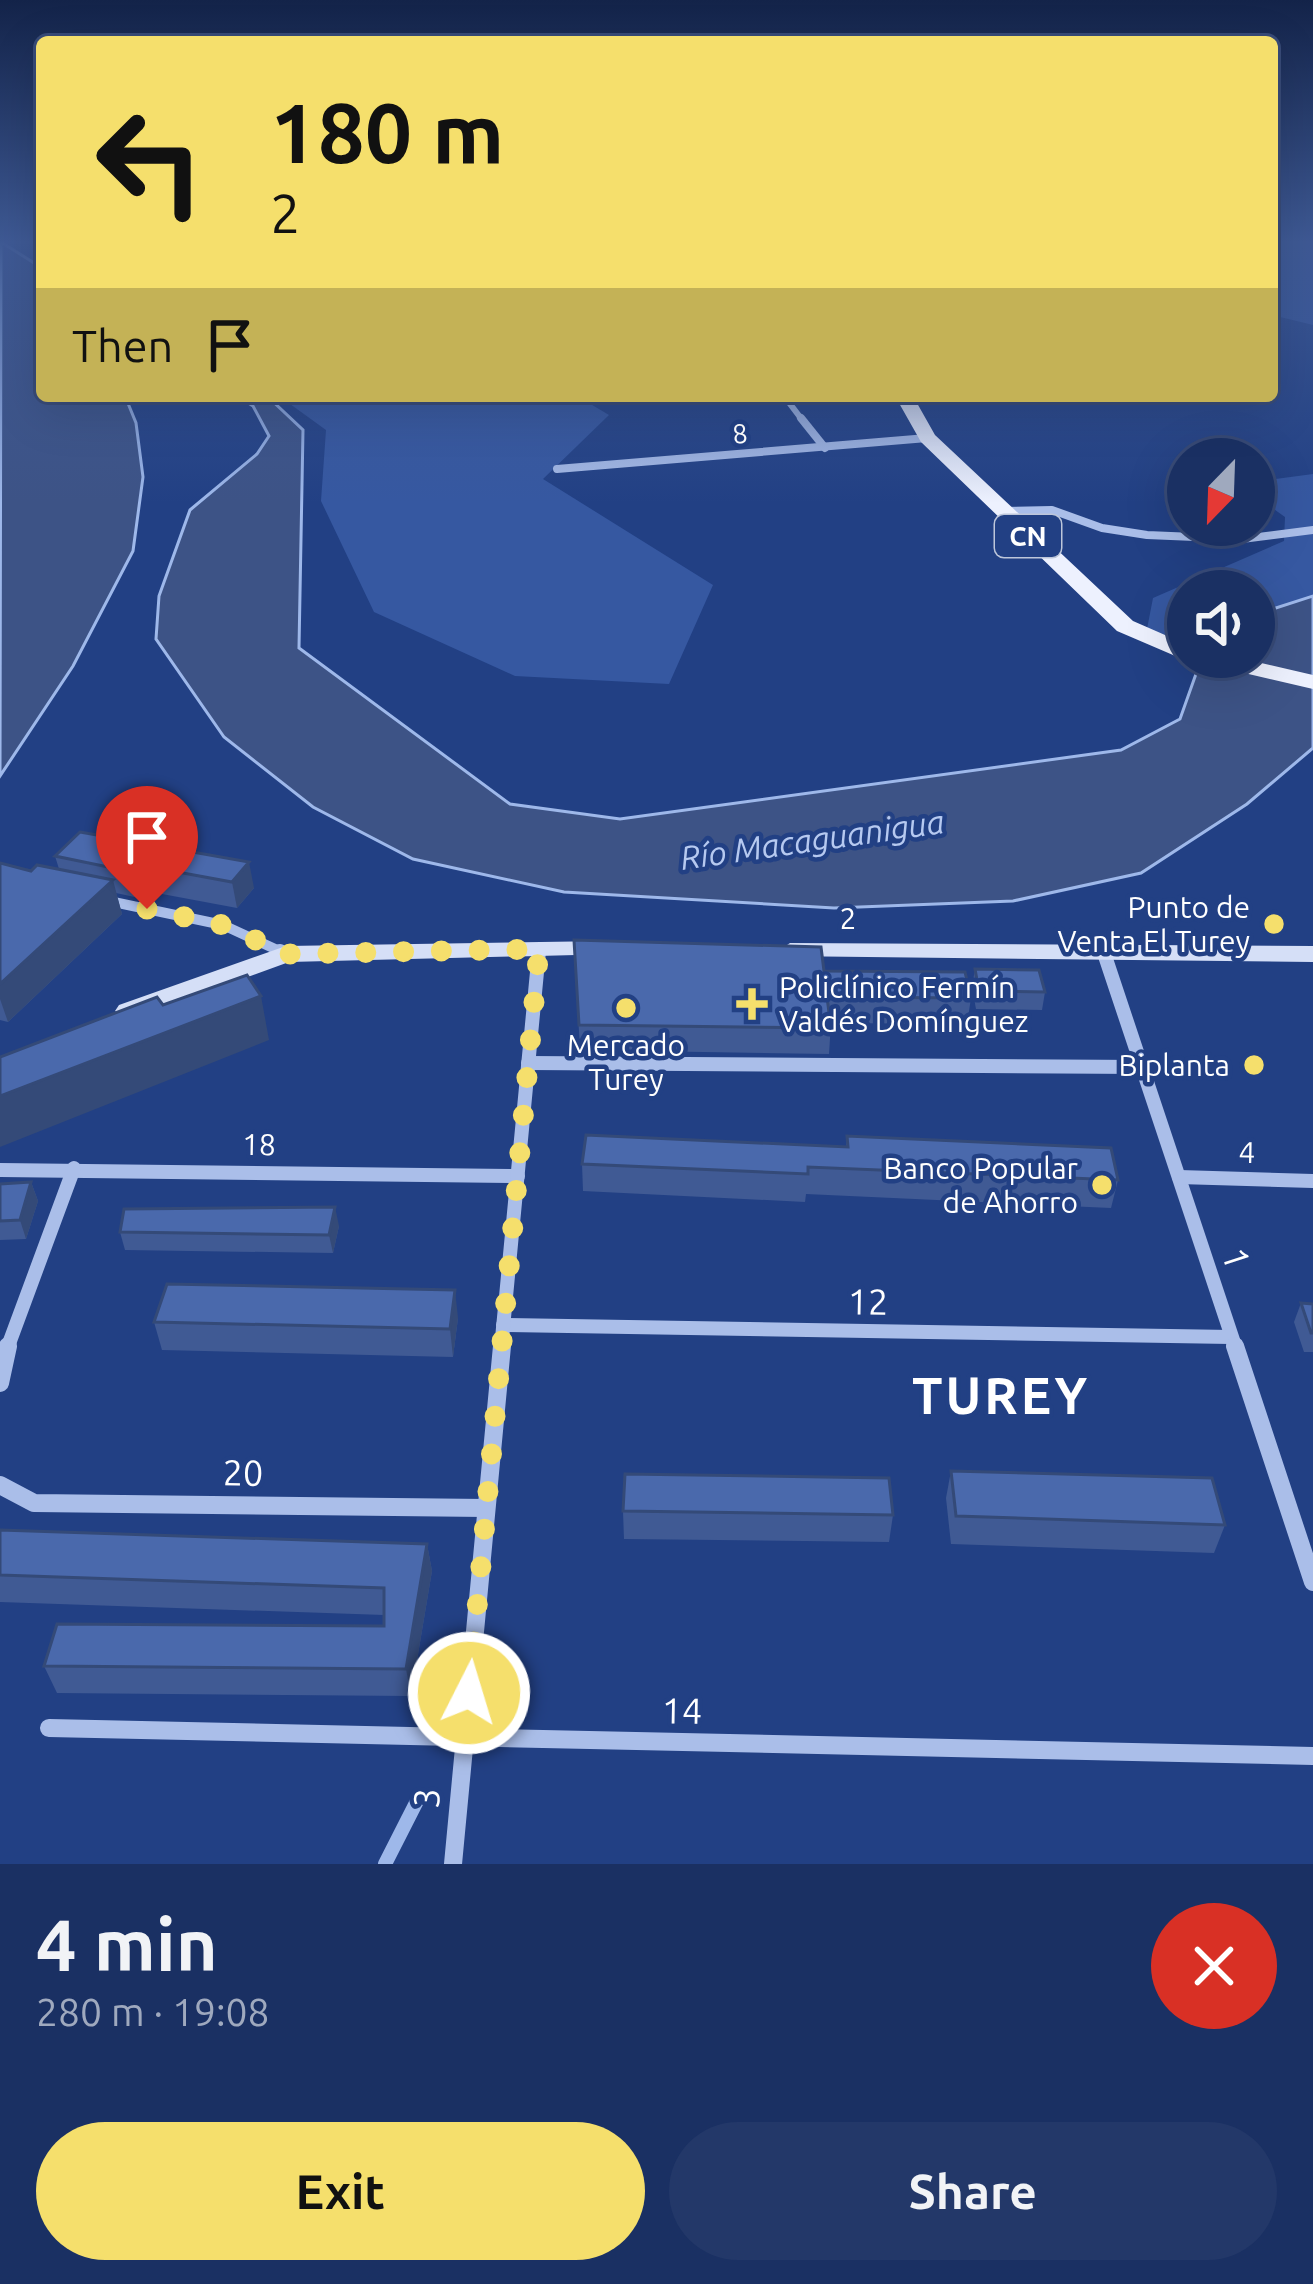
<!DOCTYPE html>
<meta charset="utf-8">
<style>
body{margin:0;font-family:Ubuntu,sans-serif;background:#233869;color:#f1f3f6;height:100vh;display:flex;flex-direction:column;font-size:45px;white-space:nowrap}
*{box-sizing:border-box;margin:0}
p{font-size:39px;color:#9fa9be}
.icon{flex:none;width:66px;height:66px;fill:none;stroke:currentColor;stroke-width:2;stroke-linecap:round;stroke-linejoin:round}
.map{position:relative;height:1864px;overflow:hidden}
.details{display:flex;flex-direction:column;background:#1a3063;flex:1}
.details>*{flex:none}
.top-card{position:absolute;left:36px;top:36px;width:1242px;height:366px;border-radius:12px;box-shadow:0 12px 48px #0002,0 0 0 3px #384b78;background:#f5df6c;color:#111;overflow:hidden}
.needle{width:78px;rotate:203deg}
.fabs{position:absolute;left:1167px;top:438px;display:grid;gap:24px}
.fabs a{display:grid;place-items:center;width:108px;height:108px;border-radius:50%;background:#1a3063;box-shadow:0 12px 48px #0002,0 0 0 3px #384b78;font-size:60px}
.pin{position:absolute;display:grid;place-items:center;width:102px;height:102px;color:#fff;margin:-123px -51px;border-radius:50% 50% 50% 0;rotate:-45deg;box-shadow:0 0 12px #0007}
.pin .icon{rotate:45deg}
.me{position:absolute;width:132px;margin:-66px;rotate:5deg;stroke-linejoin:round;filter:drop-shadow(0 0 9px #0008)}
.turn{display:flex;align-items:center;gap:42px;height:252px;padding:0 36px;font-size:54px}
.turn .icon{width:156px;height:156px;stroke-width:2.5}
.turn b{display:block;font-size:84px;line-height:102px}
.then{display:flex;align-items:center;height:114px;padding:0 36px;background:#0003;gap:24px;font-size:45px}
.round{display:grid;place-items:center;flex:none;width:126px;height:126px;border-radius:63px;background:#233869}
.summary{display:flex;align-items:center;justify-content:space-between;height:204px;padding:0 36px}
h1{font-size:72px;font-weight:600;line-height:90px}
.button{display:flex;gap:24px;margin-top:auto;padding:24px 36px}
.button a{flex:1;height:138px;border-radius:72px;background:#f5df6c;color:#111;font-size:48px;font-weight:600;line-height:138px;text-align:center}
.button a+a{background:#233869;color:#f1f3f6}
.map>svg:first-child{display:block}
.green{fill:#3658a1}
.water{fill:#3d5386;stroke:#9eb8ea;stroke-width:3}
.lines{fill:none;stroke-linecap:round;stroke-linejoin:round}
.stream{stroke:#9eb8ea;stroke-width:14}
.minor-far4{stroke:#aabee9;stroke-width:6}
.minor-far3{stroke:#aabee9;stroke-width:8}
.minor-far2{stroke:#aabee9;stroke-width:10}
.minor-far1{stroke:#aabee9;stroke-width:14}
.minor{stroke:#aabee9;stroke-width:18}
.secondary{fill:#d5dff7;fill-rule:evenodd}
.primary{fill:#edf1fe;fill-rule:evenodd}
.wall{fill:#405a94}
.shaded-wall{fill:#344a78}
.building{fill:#4a69ac;stroke:#344a78;stroke-width:3}
.route{stroke:#f5df6c;stroke-width:21;stroke-dasharray:0 37.8}
.poi-dot{fill:#f5df6c;stroke:#224084;stroke-width:4.5}
.labels{text-anchor:middle;dominant-baseline:central;stroke-width:9;stroke-linejoin:round;paint-order:stroke}
.far-street-label{font-size:27px;fill:#fff;stroke:#224084}
.shield{fill:#224084;stroke:#bdc6da;stroke-width:3}
.shield-label{font-size:27px;font-weight:bold;fill:#fff}
.poi-label{font-size:30px;fill:#fff;stroke:#224084;text-anchor:end}
.street-label{font-size:30px;fill:#fff;stroke:#224084}
.water-label{font-size:33px;font-style:italic;fill:#b6c9f0;stroke:#224084}
.near-street-label{font-size:36px;fill:#fff;stroke:#224084}
.near-district-label{font-size:51px;font-weight:bold;letter-spacing:3px;fill:#fff;stroke:#224084}
</style>
<div class="map">
<svg width="1313" height="1864" viewBox="0 0 1313 1864">
<rect width="100%" height="100%" fill="#224084"/>
<g class="green">
<path d="M1272,242H1313V325L1272,315Z"/>
<path d="M279,396H577L609,415L543,479L713,585L669,684L515,676L374,612L321,501L326,430Z"/>
<path d="M1313,474V596L1254,615V591H1188V642L1147,629L1153,598L1284,541L1285,517L1254,495V482Z"/>
</g>
<g class="water">
<path d="M1,242L42,268V396H125L136,423L143,477L133,551L73,666L0,776Z"/>
<path d="M237,396H267L303,430L299,648L510,804L620,819L1121,750L1180,719L1202,657H1254V615L1313,596V748L1247,804L1141,873L1013,901L834,908L564,892L413,859L313,807L224,737L156,639L159,596L190,510L257,454L269,436L253,406Z"/>
</g>
<g class="lines">
<path class="stream" d="M385,1864L417,1801"/>
<path class="minor-far4" d="M784,396L803,421"/>
<g class="minor-far3">
<path d="M801,418L825,448"/>
<path d="M557,469L927,438"/>
<path d="M1001,511L1052,510L1102,528L1147,535L1242,539L1313,530"/>
</g>
<g class="minor-far2">
<path d="M104,900L223,925L286,954"/>
<path d="M539,954V949"/>
</g>
<g class="minor-far1">
<path d="M280,951L286,954"/>
<path d="M1104,953L1236,1349"/>
<path d="M528,1063L1142,1067"/>
<path d="M0,1170L518,1176"/>
<path d="M1179,1177L1313,1181"/>
<path d="M503,1325L1231,1337"/>
<path d="M7,1349L74,1168"/>
<path d="M501,1349L539,951"/>
</g>
<g class="minor">
<path d="M1235,1346L1313,1582"/>
<path d="M0,1383L8,1346"/>
<path d="M0,1485L34,1503L486,1508"/>
<path d="M49,1728L1313,1756"/>
<path d="M453,1864L502,1346"/>
</g>
<g class="secondary">
<path d="M606,941L615,944L618,949L615,954L289,962L137,1017L128,1019L115,1011L119,1005L286,946Z"/>
<path d="M790,943L1313,946V962L781,956L778,951Z"/>
</g>
<path class="primary" d="M895,396H913L935,435L1133,621L1188,645V657H1235L1313,675V689L1180,658L1117,631L921,442Z"/>
</g>
<g class="wall">
<path d="M80,832L254,888L237,908L146,891L139,898L116,893L122,914L8,1022L0,1020V863L31,871L59,869L55,856Z"/>
<path d="M574,940L824,971L971,998L967,1024L831,1023L829,1054L580,1050Z"/>
<path d="M975,969L1045,992L1042,1010L976,1009L972,987Z"/>
<path d="M847,1136L1118,1180L1111,1208L806,1194L805,1202L583,1191L582,1164L846,1146Z"/>
<path d="M31,1182L38,1201L26,1239L0,1240V1184Z"/>
<path d="M339,1226L333,1253L125,1250L120,1232Z"/>
<path d="M1301,1303L1313,1304V1352H1304L1294,1322Z"/>
<path d="M458,1318L453,1357L162,1350L154,1322Z"/>
<path d="M951,1471L1225,1525L1214,1553L951,1544L946,1498Z"/>
<path d="M623,1511L893,1515L889,1542L624,1539Z"/>
<path d="M0,1530L427,1544L432,1571L411,1696L57,1693L44,1666L384,1626V1615L0,1602Z"/>
</g>
<g class="shaded-wall">
<path d="M249,862L254,888L237,908L232,882Z"/>
<path d="M140,865L146,891L139,898L132,872Z"/>
<path d="M113,880L122,914L8,1022L0,999V984Z"/>
<path d="M261,996L269,1040L0,1147V1096Z"/>
<path d="M31,1182L38,1201L26,1239L20,1220Z"/>
<path d="M335,1207L339,1226L333,1253L329,1235Z"/>
<path d="M455,1290L458,1318L453,1357L450,1329Z"/>
<path d="M427,1544L432,1571L411,1696L406,1669Z"/>
</g>
<g class="building">
<path d="M80,832L249,862L232,882L140,865L132,872L55,856Z"/>
<path d="M0,863L31,871L37,865L113,880L0,984Z"/>
<path d="M574,940L821,947L824,971L965,972L971,998L827,997L831,1028L579,1025Z"/>
<path d="M975,969L1039,970L1045,992L979,991Z"/>
<path d="M247,975L261,996L0,1096V1057L157,997L163,1005Z"/>
<path d="M586,1135L848,1147L847,1136L1111,1148L1118,1180L808,1167V1174L582,1164Z"/>
<path d="M31,1182L20,1220L0,1221V1184Z"/>
<path d="M335,1207L329,1235L120,1232L124,1209Z"/>
<path d="M167,1284L455,1290L450,1329L154,1322Z"/>
<path d="M1301,1303L1313,1304V1333H1311Z"/>
<path d="M951,1471L1212,1478L1225,1525L956,1516Z"/>
<path d="M625,1474L889,1478L893,1515L623,1511Z"/>
<path d="M0,1530L427,1544L406,1669L44,1666L57,1624L384,1626V1588L0,1575Z"/>
</g>
<linearGradient id="sky" x2="0" y2="1"><stop stop-color="#132349"/><stop offset="0.48" stop-color="#3e5994"/><stop offset="1" stop-color="#3e5994" stop-opacity="0"/></linearGradient>
<rect width="1313" height="503" fill="url(#sky)"/>
<g class="lines">
<path class="route" d="M147,909L223,925L286,954L539,949L469,1693"/>
</g>
<g class="poi-dot">
<circle cx="1274" cy="924" r="12"/>
<path d="M746 986h12v12h12v12h-12v12h-12v-12h-12v-12h12z"/>
<circle cx="626" cy="1008" r="12"/>
<circle cx="1254" cy="1065" r="12"/>
<circle cx="1102" cy="1185" r="12"/>
</g>
<g class="labels">
<g class="far-street-label">
<text transform="translate(740 433) rotate(-5)">8</text>
</g>
<rect class="shield" x="995" y="515" width="66" height="42" rx="9"/>
<g class="shield-label">
<text x="1028" y="536">CN</text>
</g>
<g class="poi-label">
<text x="1250" y="907">Punto de<tspan x="1250" dy="34">Venta El Turey</tspan></text>
<text x="779" y="987" text-anchor="start">Policlínico Fermín<tspan x="779" dy="34">Valdés Domínguez</tspan></text>
<text x="626" y="1045" text-anchor="middle">Mercado<tspan x="626" dy="34">Turey</tspan></text>
<text x="1230" y="1065">Biplanta</text>
<text x="1078" y="1168">Banco Popular<tspan x="1078" dy="34">de Ahorro</tspan></text>
</g>
<g class="street-label">
<text x="848" y="918">2</text>
<text transform="translate(259 1144) rotate(1)">18</text>
<text transform="translate(1247 1152) rotate(1)">4</text>
</g>
<g class="water-label">
<text transform="translate(812 839) rotate(-8)">Río Macaguanigua</text>
</g>
<g class="near-street-label">
<text transform="translate(1237 1258) rotate(72)">1</text>
<text transform="translate(868 1301) rotate(1)">12</text>
<text transform="translate(243 1472) rotate(1)">20</text>
<text transform="translate(682 1710) rotate(1)">14</text>
<text transform="translate(426 1798) rotate(-85)">3</text>
</g>
<g class="near-district-label">
<text x="1001" y="1395">TUREY</text>
</g>
</g>
</svg>
<div class="fabs">
<a><svg class="needle" viewBox="-14 -14 28 28"><path d="M0-13l5 13h-10z" fill="#e53935"/><path d="M0 13l5-13h-10z" fill="#9fa9be"/></svg></a>
<a><svg class="icon" aria-label="sound" viewBox="0 0 24 24"><path d="M4 9h4l5-4v14l-5-4H4zM17 9q2 3 0 6"/></svg></a>
</div>
<div class="pin" style="left:147px;top:909px;background:#d93025"><svg class="icon" aria-label="arrive" viewBox="0 0 24 24"><path d="M6 21V4h12l-3 4 3 4H6"/></svg></div>
<svg class="me" style="left:469px;top:1693px" viewBox="-20 -20 40 40"><circle r="17" fill="#f5df6c" stroke="#fff" stroke-width="3"/><path d="M0-11L8 9 0 5-8 9z" fill="#fff"/></svg>
<div class="top-card">
<div class="turn"><svg class="icon" aria-label="left" viewBox="0 0 24 24"><path d="M17 20v-9H6M10 6l-5 5 5 5"/></svg><div><b>180 m</b>2</div></div>
<div class="then">Then<svg class="icon" aria-label="arrive" viewBox="0 0 24 24"><path d="M6 21V4h12l-3 4 3 4H6"/></svg></div>
</div>
</div>
<section class="details">
<div class="summary"><div><h1>4 min</h1><p>280 m · 19:08</p></div><a class="round" style="background:#d93025;color:#fff"><svg class="icon" aria-label="close" viewBox="0 0 24 24"><path d="M6 6l12 12M18 6L6 18"/></svg></a></div>
<div class="button"><a>Exit</a><a>Share</a></div>
</section>
